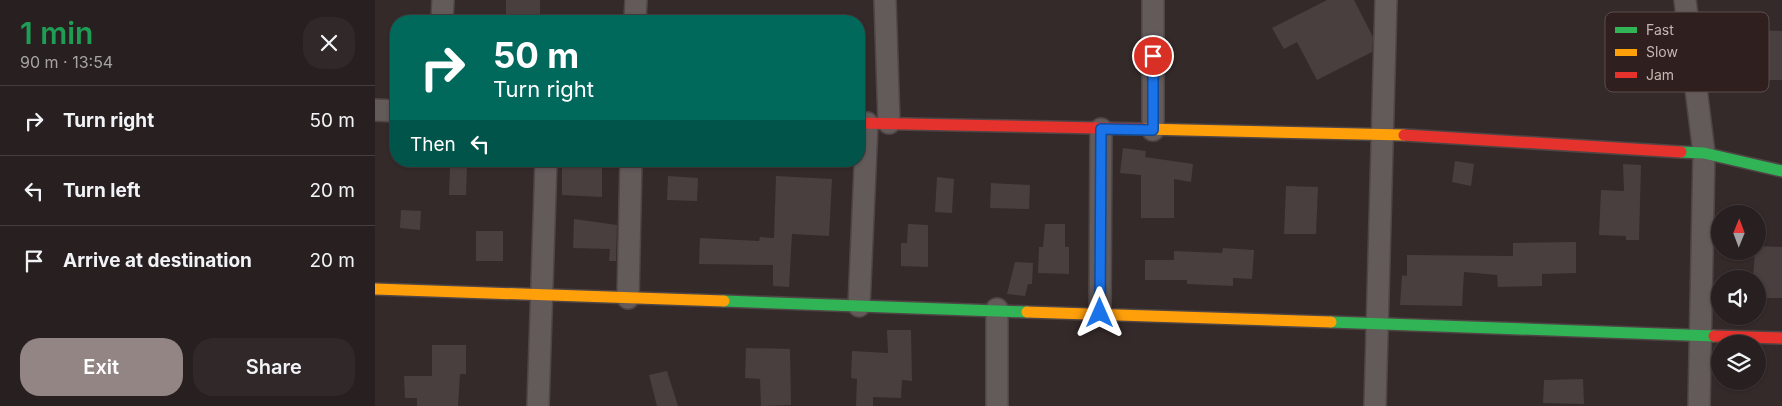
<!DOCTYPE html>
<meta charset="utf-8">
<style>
body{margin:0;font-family:Inter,sans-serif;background:#302829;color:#f1f3f6;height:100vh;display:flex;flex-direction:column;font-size:19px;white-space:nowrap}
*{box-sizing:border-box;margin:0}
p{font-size:16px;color:#a5a3a5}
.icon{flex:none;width:28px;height:28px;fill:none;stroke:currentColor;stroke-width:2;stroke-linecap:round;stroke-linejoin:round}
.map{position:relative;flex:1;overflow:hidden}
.details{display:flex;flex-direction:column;background:#282020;width:375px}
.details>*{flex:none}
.guide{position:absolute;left:15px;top:15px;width:475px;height:152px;border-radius:20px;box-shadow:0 1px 4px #0004,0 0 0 1px #443e3e;background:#00695c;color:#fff;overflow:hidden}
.needle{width:32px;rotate:1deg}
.buttons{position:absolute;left:1336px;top:205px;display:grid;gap:10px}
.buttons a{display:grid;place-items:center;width:55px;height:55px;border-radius:50%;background:#282020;box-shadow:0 1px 4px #0004,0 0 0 1px #443e3e;font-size:25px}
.pin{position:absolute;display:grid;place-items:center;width:42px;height:42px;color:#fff;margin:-21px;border:2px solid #fff;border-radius:50%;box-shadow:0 1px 5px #0007}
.me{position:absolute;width:55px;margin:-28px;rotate:0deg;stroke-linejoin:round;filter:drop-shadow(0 0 4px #0008)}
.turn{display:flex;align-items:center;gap:18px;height:105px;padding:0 20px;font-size:22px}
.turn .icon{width:65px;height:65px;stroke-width:2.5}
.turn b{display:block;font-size:35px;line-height:42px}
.then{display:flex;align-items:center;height:48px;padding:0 20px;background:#0003;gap:10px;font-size:19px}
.round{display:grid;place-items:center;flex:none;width:52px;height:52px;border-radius:20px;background:#302829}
.headline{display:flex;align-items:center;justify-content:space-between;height:85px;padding:0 20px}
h1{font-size:30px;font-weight:600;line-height:38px;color:#1e9e55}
.cta{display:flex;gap:10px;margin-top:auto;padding:10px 20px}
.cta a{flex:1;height:58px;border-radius:20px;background:#938584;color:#fff;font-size:20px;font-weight:600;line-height:58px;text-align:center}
.cta a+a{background:#302829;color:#f1f3f6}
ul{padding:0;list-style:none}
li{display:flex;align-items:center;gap:15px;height:70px;padding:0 20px;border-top:1px solid #443e3e}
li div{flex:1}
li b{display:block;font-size:19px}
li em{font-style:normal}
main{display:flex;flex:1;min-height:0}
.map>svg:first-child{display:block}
.building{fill:#493f3f}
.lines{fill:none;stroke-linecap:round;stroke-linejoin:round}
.street-casing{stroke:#4f4545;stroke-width:24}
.fast-casing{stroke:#4f4545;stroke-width:14}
.slow-casing{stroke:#4f4545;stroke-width:14}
.jam-casing{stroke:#4f4545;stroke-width:14}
.street{stroke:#635a5a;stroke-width:21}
.fast{stroke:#30b455;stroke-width:11}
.slow{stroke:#ff9f0a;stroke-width:11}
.jam{stroke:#e5322d;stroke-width:11}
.route-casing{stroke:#114b97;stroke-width:12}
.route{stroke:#1a73e8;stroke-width:9}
.key{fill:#2f1f1e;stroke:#5c4c4b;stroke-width:1}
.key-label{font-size:14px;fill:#c6b6b4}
</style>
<main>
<section class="details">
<div class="headline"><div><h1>1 min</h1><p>90 m · 13:54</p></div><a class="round"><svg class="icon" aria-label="close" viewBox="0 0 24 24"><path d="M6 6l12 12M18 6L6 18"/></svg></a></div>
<ul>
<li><svg class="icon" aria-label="right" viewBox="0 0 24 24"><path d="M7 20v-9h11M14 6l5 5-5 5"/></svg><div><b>Turn right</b></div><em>50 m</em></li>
<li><svg class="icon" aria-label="left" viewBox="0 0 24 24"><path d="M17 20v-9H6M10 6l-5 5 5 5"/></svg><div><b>Turn left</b></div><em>20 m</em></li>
<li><svg class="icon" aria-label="arrive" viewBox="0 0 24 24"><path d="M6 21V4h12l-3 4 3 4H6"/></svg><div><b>Arrive at destination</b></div><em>20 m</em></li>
</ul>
<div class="cta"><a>Exit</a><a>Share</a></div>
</section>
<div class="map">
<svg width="1407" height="406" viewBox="0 0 1407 406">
<rect width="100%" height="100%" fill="#352a2a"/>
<g class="building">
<rect x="131" y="0" width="34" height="21"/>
<path d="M952,0H979L998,37L997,52L942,80L922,42L909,49L897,28Z"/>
<path d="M1381,30L1407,31V80H1379Z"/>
<path d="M748,148L771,151L770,157L818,164L816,182L799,179V218H766V175L745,173Z"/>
<path d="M1080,161L1099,164L1096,186L1077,182Z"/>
<path d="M187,164H227V197L187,195Z"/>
<path d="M1248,164L1266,165L1264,240H1251V236L1224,235L1226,190L1249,191Z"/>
<path d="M75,167L92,168L91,195H74Z"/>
<path d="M293,176L323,178L322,201L292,200Z"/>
<path d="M401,176L457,179L454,236L417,234L414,287L398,286V265L324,264L325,238L384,241L385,237L399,238Z"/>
<path d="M562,177L579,179L577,213L560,212Z"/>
<path d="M616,183L655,185L654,209L615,208Z"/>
<path d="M911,186L943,187L941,234H909Z"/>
<path d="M26,210L46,211L45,230L25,228Z"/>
<path d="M199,219L242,225L241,261H234L235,249L198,248Z"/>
<path d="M533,224L553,225V267L526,266V243H532Z"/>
<path d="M670,224H690V247H694V274L663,273L664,247H668Z"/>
<rect x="101" y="231" width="27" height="30"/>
<path d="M1201,242V273L1167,274V286L1123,287L1122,275L1089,272L1087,306L1025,305L1027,275L1032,276V255L1138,256V243Z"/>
<path d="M1382,246L1407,247V298H1382V279H1378L1380,251H1382Z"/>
<path d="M848,248L879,250L877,279L858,278V286L812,284V280H770V260H799V251L847,253Z"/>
<path d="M640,262L658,263L657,284H653L650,296L632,294Z"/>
<path d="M512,330H536L537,381L527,380L526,398L498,397V406H481L482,379L476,378L477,351L513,353Z"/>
<path d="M57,345H91V374H85L83,406H42V398H30L29,376H57Z"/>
<path d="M371,348L415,349L416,405L386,406L385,379L370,378Z"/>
<path d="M292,371L303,406H282L274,375Z"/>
<path d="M1208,379L1209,404L1168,403L1169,380Z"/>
</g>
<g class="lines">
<defs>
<g id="street">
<path d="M510,0L514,123"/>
<path d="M778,0V130"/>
<path d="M1310,0L1329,153L1324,406"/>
<path d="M67,21L68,0"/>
<path d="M260,21L261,0"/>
<path d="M0,110L21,111"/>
<path d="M253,298L256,161"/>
<path d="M484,306L492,123"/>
<path d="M725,313L726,129"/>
<path d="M163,406L171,161"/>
<path d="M622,406V309"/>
<path d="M1000,406L1011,0"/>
</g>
<g id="fast">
<path d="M1306,152L1329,153L1407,171"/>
<path d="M349,301L652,312"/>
<path d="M956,322L1339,336"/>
</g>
<g id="slow">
<path d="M769,129L1029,135"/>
<path d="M0,289L349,301"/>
<path d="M652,312L956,322"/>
</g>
<g id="jam">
<path d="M484,123L769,129"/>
<path d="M1029,135L1306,152"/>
<path d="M1339,336L1407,338"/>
</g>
</defs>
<use href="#street" class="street-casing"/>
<use href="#fast" class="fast-casing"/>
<use href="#slow" class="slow-casing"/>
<use href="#jam" class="jam-casing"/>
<use href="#street" class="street"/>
<use href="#fast" class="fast"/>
<use href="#slow" class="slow"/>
<use href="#jam" class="jam"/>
</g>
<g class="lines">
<defs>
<path id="route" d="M725,313L726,129L778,130V56"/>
</defs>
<use href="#route" class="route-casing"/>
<use href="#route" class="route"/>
</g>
<rect x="1230" y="12" width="164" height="80" rx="8" class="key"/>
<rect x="1240" y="27" width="22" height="6" fill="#30b455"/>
<rect x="1240" y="49" width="22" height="7" fill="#ff9f0a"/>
<rect x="1240" y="72" width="22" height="6" fill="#e5322d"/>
<g class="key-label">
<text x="1271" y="35">Fast</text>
<text x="1271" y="57">Slow</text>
<text x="1271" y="80">Jam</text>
</g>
</svg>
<div class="buttons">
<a><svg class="needle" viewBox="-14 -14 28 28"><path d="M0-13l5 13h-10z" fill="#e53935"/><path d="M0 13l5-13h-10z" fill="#a5a3a5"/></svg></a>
<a><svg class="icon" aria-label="sound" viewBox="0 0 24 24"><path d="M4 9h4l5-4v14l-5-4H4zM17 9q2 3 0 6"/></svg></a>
<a><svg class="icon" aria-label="layers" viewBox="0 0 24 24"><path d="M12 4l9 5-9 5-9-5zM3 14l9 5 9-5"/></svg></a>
</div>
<div class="pin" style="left:778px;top:56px;background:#d93025"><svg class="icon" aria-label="arrive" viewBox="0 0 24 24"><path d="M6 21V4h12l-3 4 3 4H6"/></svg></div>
<svg class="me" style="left:725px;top:313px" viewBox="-20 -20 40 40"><path d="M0-17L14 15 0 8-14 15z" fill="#1a73e8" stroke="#fff" stroke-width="4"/></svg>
<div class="guide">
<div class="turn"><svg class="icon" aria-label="right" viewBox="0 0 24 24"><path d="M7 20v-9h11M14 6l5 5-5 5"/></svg><div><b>50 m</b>Turn right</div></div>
<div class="then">Then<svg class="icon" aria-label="left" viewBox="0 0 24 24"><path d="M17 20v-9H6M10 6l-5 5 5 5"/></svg></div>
</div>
</div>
</main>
